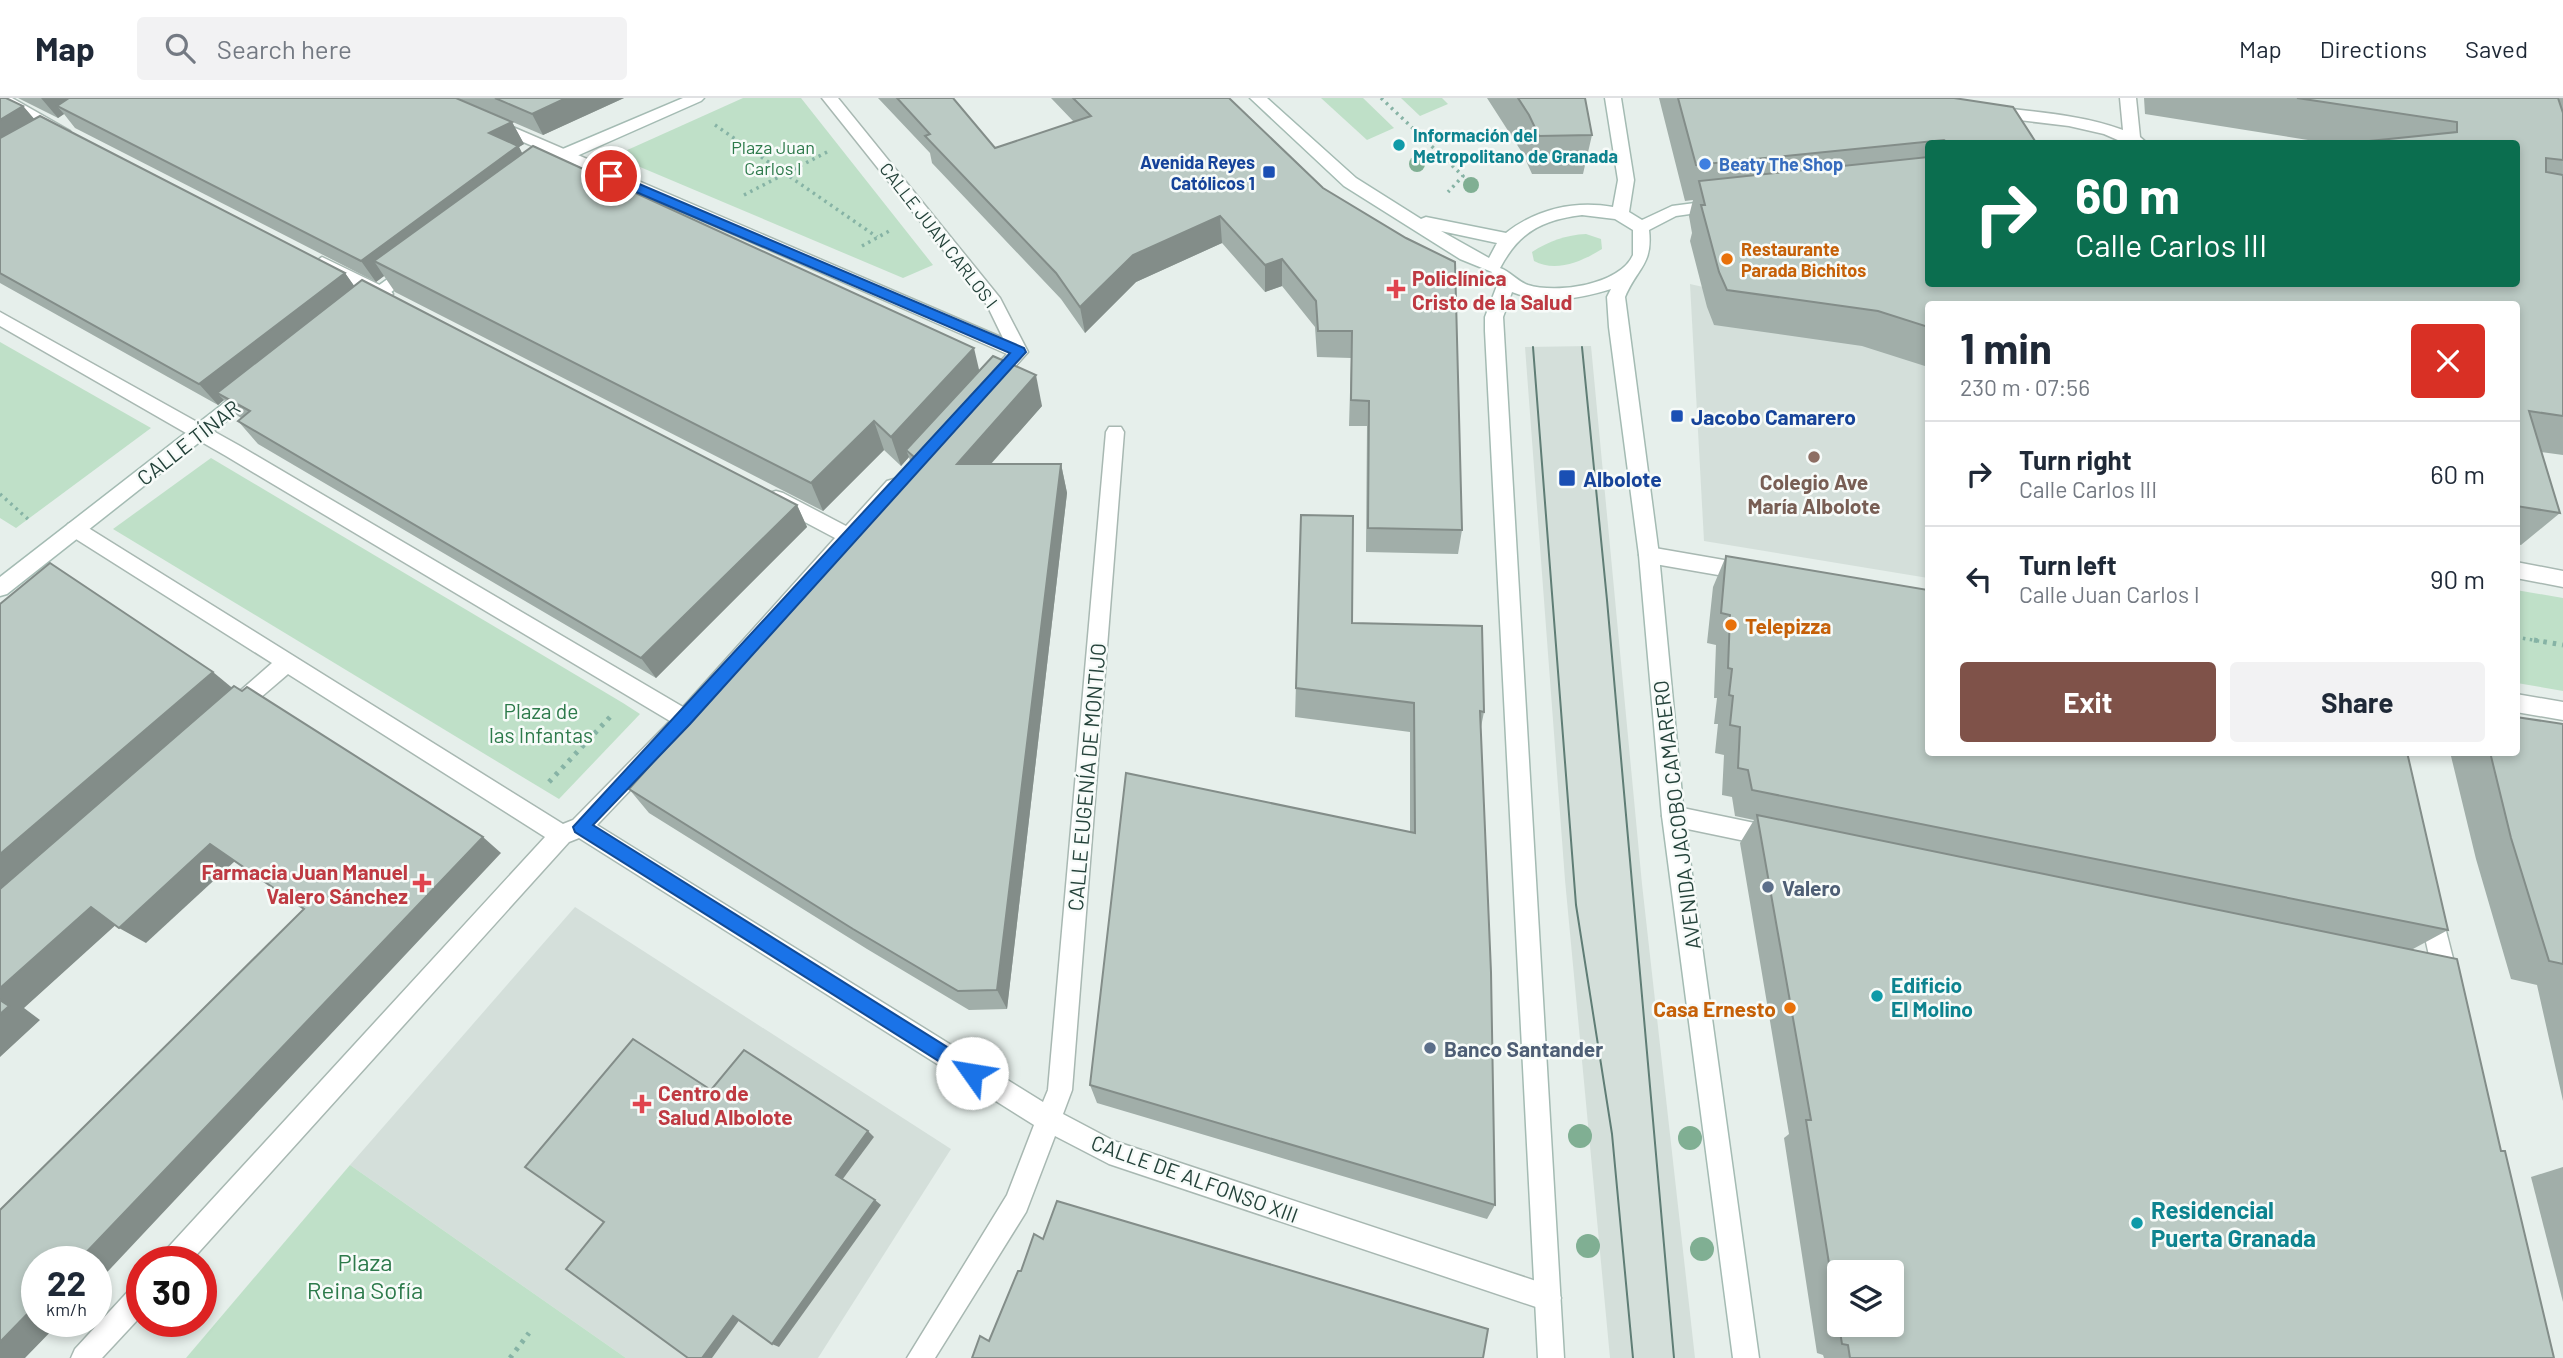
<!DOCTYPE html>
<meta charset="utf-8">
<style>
body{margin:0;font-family:Barlow,sans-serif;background:#f2f2f3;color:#1f2937;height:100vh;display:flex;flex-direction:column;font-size:26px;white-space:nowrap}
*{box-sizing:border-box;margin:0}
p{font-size:23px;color:#747a83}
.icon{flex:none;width:38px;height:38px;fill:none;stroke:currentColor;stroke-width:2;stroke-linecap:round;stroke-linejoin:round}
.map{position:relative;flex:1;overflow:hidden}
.panel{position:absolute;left:1925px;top:203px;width:595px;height:455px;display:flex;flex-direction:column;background:#fff;border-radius:7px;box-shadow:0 4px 10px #0003}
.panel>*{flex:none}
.banner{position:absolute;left:1925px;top:42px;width:595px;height:147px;border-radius:7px;box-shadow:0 4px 10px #0003;background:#0b6e4f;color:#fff;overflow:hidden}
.fabs{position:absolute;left:1827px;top:1162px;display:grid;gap:14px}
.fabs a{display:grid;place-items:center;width:77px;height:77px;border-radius:7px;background:#fff;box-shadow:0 4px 10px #0003;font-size:35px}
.speed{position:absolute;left:21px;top:1148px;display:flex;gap:14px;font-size:35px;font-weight:700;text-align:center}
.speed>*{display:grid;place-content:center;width:91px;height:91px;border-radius:50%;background:#fff;box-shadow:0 4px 10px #0003;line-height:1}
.speed small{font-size:18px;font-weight:400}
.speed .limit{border:10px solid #d22;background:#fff;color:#111}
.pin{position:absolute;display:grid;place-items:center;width:60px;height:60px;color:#fff;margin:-30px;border:4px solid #fff;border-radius:50%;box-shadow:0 2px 7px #0007}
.me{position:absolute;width:77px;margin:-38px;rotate:302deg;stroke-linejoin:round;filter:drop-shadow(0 0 5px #0008)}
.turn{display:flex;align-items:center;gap:24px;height:147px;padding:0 35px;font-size:32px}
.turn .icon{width:91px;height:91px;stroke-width:2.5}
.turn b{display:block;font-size:49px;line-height:60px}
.round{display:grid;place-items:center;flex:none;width:74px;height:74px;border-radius:7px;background:#f2f2f3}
.headline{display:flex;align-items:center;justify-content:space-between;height:119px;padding:0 35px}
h1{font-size:42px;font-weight:700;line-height:52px}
.action{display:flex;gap:14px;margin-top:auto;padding:14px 35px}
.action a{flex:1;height:80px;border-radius:7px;background:#7f5249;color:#fff;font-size:28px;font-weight:700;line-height:80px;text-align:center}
.action a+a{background:#f2f2f3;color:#1f2937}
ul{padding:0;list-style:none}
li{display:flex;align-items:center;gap:21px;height:105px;padding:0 35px;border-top:2px solid #e0e1e3}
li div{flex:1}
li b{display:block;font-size:26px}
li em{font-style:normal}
header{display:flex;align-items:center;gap:42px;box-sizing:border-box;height:98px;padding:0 35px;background:#fff;border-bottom:2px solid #e0e1e3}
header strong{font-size:33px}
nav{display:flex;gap:38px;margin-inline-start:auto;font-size:24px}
.search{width:490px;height:63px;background:#f2f2f3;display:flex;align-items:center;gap:18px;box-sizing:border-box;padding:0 24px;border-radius:7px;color:#747a83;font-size:26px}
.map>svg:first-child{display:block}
.built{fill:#d4dfda}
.green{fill:#bfe0c8}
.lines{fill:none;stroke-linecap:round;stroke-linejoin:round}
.street-casing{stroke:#a8b8b2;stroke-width:3}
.secondary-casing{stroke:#a4bbb3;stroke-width:3}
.path-far1{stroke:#86b3a5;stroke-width:3.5;stroke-dasharray:2.5 4.5;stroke-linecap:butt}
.path{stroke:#86b3a5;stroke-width:5;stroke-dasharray:3.5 6;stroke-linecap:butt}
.street{fill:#fff;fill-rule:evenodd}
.secondary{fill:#fff;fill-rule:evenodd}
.tram{stroke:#5f7d75;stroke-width:2}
.tree{fill:#80af93}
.wall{fill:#a1aea9}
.shaded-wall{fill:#838d89}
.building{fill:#bbcac4;stroke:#838d89;stroke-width:2;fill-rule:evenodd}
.route{fill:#1a73e8;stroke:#114b97;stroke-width:2}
.culture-dot{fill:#0f9aa8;stroke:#f7fbf9;stroke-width:2.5}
.shop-dot{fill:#3f7fe0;stroke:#f7fbf9;stroke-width:2.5}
.transit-dot{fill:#1a4fb4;stroke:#f7fbf9;stroke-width:2.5}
.food-dot{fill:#e8710a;stroke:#f7fbf9;stroke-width:2.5}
.health-dot{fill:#e0444e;stroke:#f7fbf9;stroke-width:2.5}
.education-dot{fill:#8d6e63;stroke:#f7fbf9;stroke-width:2.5}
.service-dot{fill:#5c6f8a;stroke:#f7fbf9;stroke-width:2.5}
.labels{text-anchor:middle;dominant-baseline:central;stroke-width:5;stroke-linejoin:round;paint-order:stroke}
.far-culture-label{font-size:18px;font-weight:bold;fill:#0d838f;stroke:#f7fbf9;text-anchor:start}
.far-park-label{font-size:18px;fill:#2d7a4b;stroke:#f7fbf9}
.far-transit-label{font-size:18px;font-weight:bold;fill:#164399;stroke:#f7fbf9;text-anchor:end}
.far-shop-label{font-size:18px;font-weight:bold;fill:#366cbe;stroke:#f7fbf9;text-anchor:start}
.far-street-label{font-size:18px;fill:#24423a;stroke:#f7fbf9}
.far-food-label{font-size:18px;font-weight:bold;fill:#c56008;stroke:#f7fbf9;text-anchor:start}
.health-label{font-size:21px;font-weight:bold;fill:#be3a42;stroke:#f7fbf9;text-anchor:start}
.transit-label{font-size:21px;font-weight:bold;fill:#164399;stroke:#f7fbf9;text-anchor:start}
.street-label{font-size:21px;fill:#24423a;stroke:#f7fbf9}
.education-label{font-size:21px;font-weight:bold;fill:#785e54;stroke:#f7fbf9}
.food-label{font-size:21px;font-weight:bold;fill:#c56008;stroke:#f7fbf9;text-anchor:start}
.park-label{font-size:21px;fill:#2d7a4b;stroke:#f7fbf9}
.service-label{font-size:21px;font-weight:bold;fill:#4e5e75;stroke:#f7fbf9;text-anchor:start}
.culture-label{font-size:21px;font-weight:bold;fill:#0d838f;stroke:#f7fbf9;text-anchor:start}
.near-culture-label{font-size:24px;font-weight:bold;fill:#0d838f;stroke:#f7fbf9;text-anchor:start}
.near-park-label{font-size:24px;fill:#2d7a4b;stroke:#f7fbf9}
</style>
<header>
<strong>Map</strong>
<div class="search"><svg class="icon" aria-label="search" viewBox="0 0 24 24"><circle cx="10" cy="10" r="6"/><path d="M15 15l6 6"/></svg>Search here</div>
<nav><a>Map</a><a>Directions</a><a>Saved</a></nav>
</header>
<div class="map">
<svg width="2563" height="1260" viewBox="0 0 2563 1260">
<rect width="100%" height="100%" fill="#e6efeb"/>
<g class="built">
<path d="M1690,186L1928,240V480L1704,443Z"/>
<path d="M1591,248L1642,786L1695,1260H1610L1565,782L1525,249Z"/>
<path d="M575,809L951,1051L818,1260H626L350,1067Z"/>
</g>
<g class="green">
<path d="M743,0H801L933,167L903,180L614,58Z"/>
<path d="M1321,0H1363L1394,30L1367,42Z"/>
<path d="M1401,0H1442L1448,6L1420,18Z"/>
<path d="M1586,136L1601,141L1602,151C1583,163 1556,175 1534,163L1532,154C1549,143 1566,137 1586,136Z"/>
<path d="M0,244L151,330L16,430L0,420Z"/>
<path d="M211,360L623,605L640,616L559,701L113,431Z"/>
<path d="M2516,492L2563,500V593L2517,585Z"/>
<path d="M350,1067L626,1260H186Z"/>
</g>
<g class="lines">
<defs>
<g id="street">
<path d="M0,0H12L70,33L68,37H56L0,6Z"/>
<path d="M822,0H838L1000,200L1028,254L996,290H984L981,285L1007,256L489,29L486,26L494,21L499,23L1003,240L987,207Z"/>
<path d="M2120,0H2136L2140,39L2148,46H2127L2104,36L2069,28L1993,19L1985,14L1993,9C2037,14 2082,17 2123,32Z"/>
<path d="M322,159L390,192L393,196L384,202L378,200L316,169L314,165Z"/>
<path d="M0,214L240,348L683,609L835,440L769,405L767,400L769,395L776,393L783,395L846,428L887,383L894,381L901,383L903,388L901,393L692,627L597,727L1043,1004L1048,992L1106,334L1109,329H1121L1124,334L1072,992L1063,1016L1114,1043L1548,1187L1557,1191L1561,1200L1557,1209L1548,1213L1109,1066L1055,1038L1026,1114L935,1260H907L1007,1097L1034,1027L579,740L569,744L190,1164H159L163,1155L545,739L288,576L239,618L232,621L225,618L222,612L225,606L272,565L68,436L65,431L68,426L75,423L82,426L563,726L573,722L670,623L226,358L0,228Z"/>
<path d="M1649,449L1747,466L1754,468L1757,474L1754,480L1747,482L1649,465L1642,462L1639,457L1642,452Z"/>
<path d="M2516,464L2563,473V489L2516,480Z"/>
<path d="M2516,596L2563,604V622L2516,614Z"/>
<path d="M1673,708L1774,729L1782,732L1785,739L1782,746L1774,749L1673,728L1665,725L1662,718L1665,711Z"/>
<path d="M2430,803L2438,806L2441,813L2459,884L2455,892L2447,895L2439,892L2435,884L2419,813L2422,806Z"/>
<path d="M142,1184V1217L102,1260H71L75,1251L133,1188Z"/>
</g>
<g id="secondary">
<path d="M683,0H704L701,3L570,61L543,81H531L529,77L558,53Z"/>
<path d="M1250,0H1267L1356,80L1421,121L1426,119L1506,135C1536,111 1575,102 1613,109L1618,82L1605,0H1621L1634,82L1629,114L1642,122L1672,108L1718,102L1726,107L1718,112L1676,118L1649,132C1653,167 1637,170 1625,199L1659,457L1684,718L1759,1260H1733L1662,718L1639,457L1609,229L1607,199L1611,191C1578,201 1545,207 1512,194L1503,219L1564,1260H1538L1485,233V219L1498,185L1491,176L1492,174L1460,161L1344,88ZM1582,117L1615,121L1633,132V157C1620,187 1556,196 1528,187C1517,183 1511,174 1500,170C1519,134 1542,122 1582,117ZM1441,133L1497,145L1489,160Z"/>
<path d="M413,163L419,165L421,169L419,173L366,213H354L351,209L354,205Z"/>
<path d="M252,286L258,288L261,293L258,298L7,496L0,498V479L246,288Z"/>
</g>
</defs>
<use href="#street" class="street-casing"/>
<use href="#secondary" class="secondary-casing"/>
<g class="path-far1">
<path d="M1381,0L1463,78L1448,94"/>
<path d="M715,27L877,139"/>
<path d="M744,97L829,53"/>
<path d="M862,148L891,132"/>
<path d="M0,396L29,422"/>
<path d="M2516,539L2544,544"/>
</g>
<g class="path">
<path d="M2534,542L2563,547"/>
<path d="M549,684L610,619"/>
<path d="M510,1260L529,1235"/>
</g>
<use href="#street" class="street"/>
<use href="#secondary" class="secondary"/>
<g class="tram">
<path d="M1533,249L1576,807L1612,1036L1633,1260"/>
<path d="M1582,249L1607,502L1674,1260"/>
</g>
</g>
<g class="tree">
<circle cx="1417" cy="66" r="8"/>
<circle cx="1471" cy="87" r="8"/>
<circle cx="1580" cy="1038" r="12"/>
<circle cx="1690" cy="1040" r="12"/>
<circle cx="1588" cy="1148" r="12"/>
<circle cx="1702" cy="1151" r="12"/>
</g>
<g class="wall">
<path d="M0,0L23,8L34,21L345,175L354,188L797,407L807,429L656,580L258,346L238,323L241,320L238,318L224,302L218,307L0,185Z"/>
<path d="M18,0H456L512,24L524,46L519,49L522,56L979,273L1042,308L991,366H1061L1067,395L1007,911L969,912L867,851L649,715L629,691L722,588L911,367L909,359L901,368L884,352L823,413L395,194L384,178L376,184L75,30L64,16L58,20Z"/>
<path d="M457,0H624L543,37Z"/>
<path d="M878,0H953L995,50L1074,24L1051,0H1229L1462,432L1458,456L1366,454L1367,328H1349L1351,260L1317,259L1315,229L1282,188L1265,194L1222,145L1136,184L1085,235L1061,201L932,65L930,55Z"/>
<path d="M1487,0H1585L1592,37L1583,76H1532L1523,56Z"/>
<path d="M1659,0H1954L2037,46H1928V186H2516V46H2333L2145,16L2144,0H2563V357L2541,354L2560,415L2521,447L2516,446V206H1928V269L1862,248L1714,227L1707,209L1690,143L1692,135L1689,118L1693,102L1685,103Z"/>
<path d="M1301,417L1352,525L1484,614L1481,629L1495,1107L1487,1121L1097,1005L1090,987L1410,734V634L1295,619Z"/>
<path d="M1726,458L2448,832L2413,851L2501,1053L2554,1260H1824L1823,1257L1817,1255L1784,1040L1789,1036L1740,745L1754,722L1735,718L1732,699L1722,697L1724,657L1715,655L1718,626H1714L1717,600H1714L1716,547L1707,545L1713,489Z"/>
<path d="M2563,626V1003L2537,887L2511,881L2476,761L2450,654H2516Z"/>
<path d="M2563,1069V1204L2531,1079Z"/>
</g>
<g class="shaded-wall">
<path d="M41,0H91L57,8L64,16L58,20Z"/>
<path d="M566,0H624L543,37L532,16Z"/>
<path d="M23,8L42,30L0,56V22Z"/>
<path d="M512,24L524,46L519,49L530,70L374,163L384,178L376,184L361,163L489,35Z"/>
<path d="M1220,118L1222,145L1136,184L1085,235L1080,209L1133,157Z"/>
<path d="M1282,161V188L1265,194V167Z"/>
<path d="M345,175L360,196L217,295L224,302L218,307L199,286Z"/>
<path d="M974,250L981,280L906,352L909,359L901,368L891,339Z"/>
<path d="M1036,277L1042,308L965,395L957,366Z"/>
<path d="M874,323L884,352L823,413L811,385Z"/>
<path d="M1061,366L1067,395L1007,911L997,892Z"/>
<path d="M797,407L807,429L656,580L641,560Z"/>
<path d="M213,574L236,593L0,798V756Z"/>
<path d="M483,739L501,755L96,1186V1164H77Z"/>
<path d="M210,746L235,763L146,845L119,830Z"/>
<path d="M91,809L119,824L24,910L40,922L0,959V890Z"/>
<path d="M868,1033L874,1039L842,1082L836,1077Z"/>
<path d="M875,1102L881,1107L779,1249L772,1246Z"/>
<path d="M37,1206V1223H61L25,1260H0V1244Z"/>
<path d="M733,1218L740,1221L712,1260H702Z"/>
</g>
<g class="building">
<path d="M0,0H6L23,8L0,22Z"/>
<path d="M69,0H456L512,24L489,35L518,48L361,163L57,8Z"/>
<path d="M495,0H566L532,16Z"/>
<path d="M897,0H953L995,50L1091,18L1073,0H1229L1323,90L1406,140L1455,164L1462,432L1368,430L1369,303L1351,302L1352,233H1318L1316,203L1282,161L1265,167L1220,118L1133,157L1080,209L1056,175L925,38L930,36Z"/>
<path d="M1518,0H1585L1592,37L1539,38L1529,17Z"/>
<path d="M1678,0H1954L2013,9L2037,46H1947V44L1944,42L1696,67Z"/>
<path d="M2297,0H2558L2563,15V62L2546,60V74L2563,77V318L2529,313L2560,415L2516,408V206H1928V229L1878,213L1727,192L1719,174L1701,107H1705L1699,83L1928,59V186H2516V46H2340L2457,34V24Z"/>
<path d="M40,18L345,175L199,286L0,175V40Z"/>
<path d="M533,48L974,250L891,339L874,323L811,385L374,163Z"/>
<path d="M362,182L797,407L641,560L238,323L250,313L217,295Z"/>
<path d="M993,258L1036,277L957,366H1061L997,892L958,893L853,831L629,691L722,588L913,365H921L906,352Z"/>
<path d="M1301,417L1353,418L1352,525L1482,528L1484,614L1480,613L1491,874L1495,1107L1090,987L1126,675L1415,735L1414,605L1296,590Z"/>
<path d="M1726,458L1928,492V654H2407L2448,832L1752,692L1748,672L1738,670L1740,629L1730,627L1733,598L1729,597L1732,571L1728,570L1730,517L1721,515Z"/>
<path d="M50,465L213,574L0,756V506Z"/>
<path d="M234,588L242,593L247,589L483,739L77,1164H37V1206L0,1244V1112L304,811L210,746L119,830L91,809L0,890V791Z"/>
<path d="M2516,619L2563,626V866L2549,863L2511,740L2490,654H2516Z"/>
<path d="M1757,717L2457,861L2501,1053H2505L2554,1260H1850L1848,1247L1842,1246L1806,1022H1811ZM1839,1174H1892V1227H1839Z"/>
<path d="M0,902L9,908L0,916Z"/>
<path d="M633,941L711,992L744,952L868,1033L836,1077L875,1102L772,1246L733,1218L702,1260H688L566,1171L604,1124L525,1069Z"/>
<path d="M1057,1103L1488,1231L1483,1260H972L980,1238L989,1243L1018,1173H1021L1034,1136L1043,1141Z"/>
</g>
<path class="route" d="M611,74L1024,250L1026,254L690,626L593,727L979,969L981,975L979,981L972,984L575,734L573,729L1010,255L606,81V75Z"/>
<g class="culture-dot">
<circle cx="1399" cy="47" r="7"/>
<circle cx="1877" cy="898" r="7"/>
<circle cx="2137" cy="1125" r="7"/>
</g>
<circle class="shop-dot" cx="1705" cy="66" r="7"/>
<g class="transit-dot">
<rect x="1262" y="67" width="14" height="14" rx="3.5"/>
<rect x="1670" y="311" width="14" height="14" rx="3.5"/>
<rect x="1558" y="371" width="18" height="18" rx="3.5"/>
</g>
<g class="food-dot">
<circle cx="1727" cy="161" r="7"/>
<circle cx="1731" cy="527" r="7"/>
<circle cx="1790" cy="910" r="7"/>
</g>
<g class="health-dot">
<path d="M1392.5 180.5h7v7h7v7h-7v7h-7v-7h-7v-7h7z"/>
<path d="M418.5 774.5h7v7h7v7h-7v7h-7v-7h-7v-7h7z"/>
<path d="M638.5 995.5h7v7h7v7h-7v7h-7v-7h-7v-7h7z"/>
</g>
<circle class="education-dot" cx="1814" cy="359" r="7"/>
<g class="service-dot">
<circle cx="1768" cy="789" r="7"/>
<circle cx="1430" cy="950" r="7"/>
</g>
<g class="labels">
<g class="far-culture-label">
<text x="1413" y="37">Información del<tspan x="1413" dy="21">Metropolitano de Granada</tspan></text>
</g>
<g class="far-park-label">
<text x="773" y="49">Plaza Juan<tspan x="773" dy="21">Carlos I</tspan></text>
</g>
<g class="far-transit-label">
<text x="1255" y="64">Avenida Reyes<tspan x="1255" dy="21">Católicos 1</tspan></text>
</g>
<g class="far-shop-label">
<text x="1719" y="66">Beaty The Shop</text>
</g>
<g class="far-street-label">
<text transform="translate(939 137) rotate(52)">CALLE JUAN CARLOS I</text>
</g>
<g class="far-food-label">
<text x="1741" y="151">Restaurante<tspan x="1741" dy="21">Parada Bichitos</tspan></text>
</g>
<g class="health-label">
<text x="1412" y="179">Policlínica<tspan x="1412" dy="24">Cristo de la Salud</tspan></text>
<text x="408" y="773" text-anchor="end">Farmacia Juan Manuel<tspan x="408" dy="24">Valero Sánchez</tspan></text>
<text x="658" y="994">Centro de<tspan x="658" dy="24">Salud Albolote</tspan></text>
</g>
<g class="transit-label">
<text x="1691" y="318">Jacobo Camarero</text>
<text x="1583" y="380">Albolote</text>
</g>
<g class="street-label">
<text transform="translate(188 344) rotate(-38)">CALLE TÍNAR</text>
<text transform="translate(1086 679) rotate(-85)">CALLE EUGENÍA DE MONTIJO</text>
<text transform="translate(1676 717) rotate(-97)">AVENIDA JACOBO CAMARERO</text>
<text transform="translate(1195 1080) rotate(20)">CALLE DE ALFONSO XIII</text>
</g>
<g class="education-label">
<text x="1814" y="383">Colegio Ave<tspan x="1814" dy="24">María Albolote</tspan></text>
</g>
<g class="food-label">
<text x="1745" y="527">Telepizza</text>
<text x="1776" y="910" text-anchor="end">Casa Ernesto</text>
</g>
<g class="park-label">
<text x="541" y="612">Plaza de<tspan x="541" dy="24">las Infantas</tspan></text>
</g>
<g class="service-label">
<text x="1782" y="789">Valero</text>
<text x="1444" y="950">Banco Santander</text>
</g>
<g class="culture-label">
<text x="1891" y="886">Edificio<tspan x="1891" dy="24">El Molino</tspan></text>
</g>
<g class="near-culture-label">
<text x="2151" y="1111">Residencial<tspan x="2151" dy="28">Puerta Granada</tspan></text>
</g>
<g class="near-park-label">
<text x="365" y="1163">Plaza<tspan x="365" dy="28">Reina Sofía</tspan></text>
</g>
</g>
</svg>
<div class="fabs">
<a><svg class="icon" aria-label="layers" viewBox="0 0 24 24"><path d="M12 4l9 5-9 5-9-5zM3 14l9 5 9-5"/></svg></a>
</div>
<div class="speed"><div>22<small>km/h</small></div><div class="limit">30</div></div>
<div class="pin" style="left:611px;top:78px;background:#d93025"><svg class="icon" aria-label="arrive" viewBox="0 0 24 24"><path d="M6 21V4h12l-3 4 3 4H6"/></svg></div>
<svg class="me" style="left:972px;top:975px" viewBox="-20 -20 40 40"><circle r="19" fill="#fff"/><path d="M0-13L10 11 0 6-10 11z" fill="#1a73e8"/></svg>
<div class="banner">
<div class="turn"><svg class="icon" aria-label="right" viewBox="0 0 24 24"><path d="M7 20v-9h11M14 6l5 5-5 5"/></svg><div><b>60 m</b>Calle Carlos III</div></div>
</div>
<section class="panel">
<div class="headline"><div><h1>1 min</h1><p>230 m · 07:56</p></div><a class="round" style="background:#d93025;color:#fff"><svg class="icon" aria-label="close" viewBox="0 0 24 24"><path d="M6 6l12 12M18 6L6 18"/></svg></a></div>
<ul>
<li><svg class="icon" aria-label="right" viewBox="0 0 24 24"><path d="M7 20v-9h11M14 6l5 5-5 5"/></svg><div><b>Turn right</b><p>Calle Carlos III</p></div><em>60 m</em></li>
<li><svg class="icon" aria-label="left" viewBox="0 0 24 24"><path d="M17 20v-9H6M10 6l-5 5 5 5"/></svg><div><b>Turn left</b><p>Calle Juan Carlos I</p></div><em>90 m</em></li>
</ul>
<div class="action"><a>Exit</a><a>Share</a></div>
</section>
</div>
